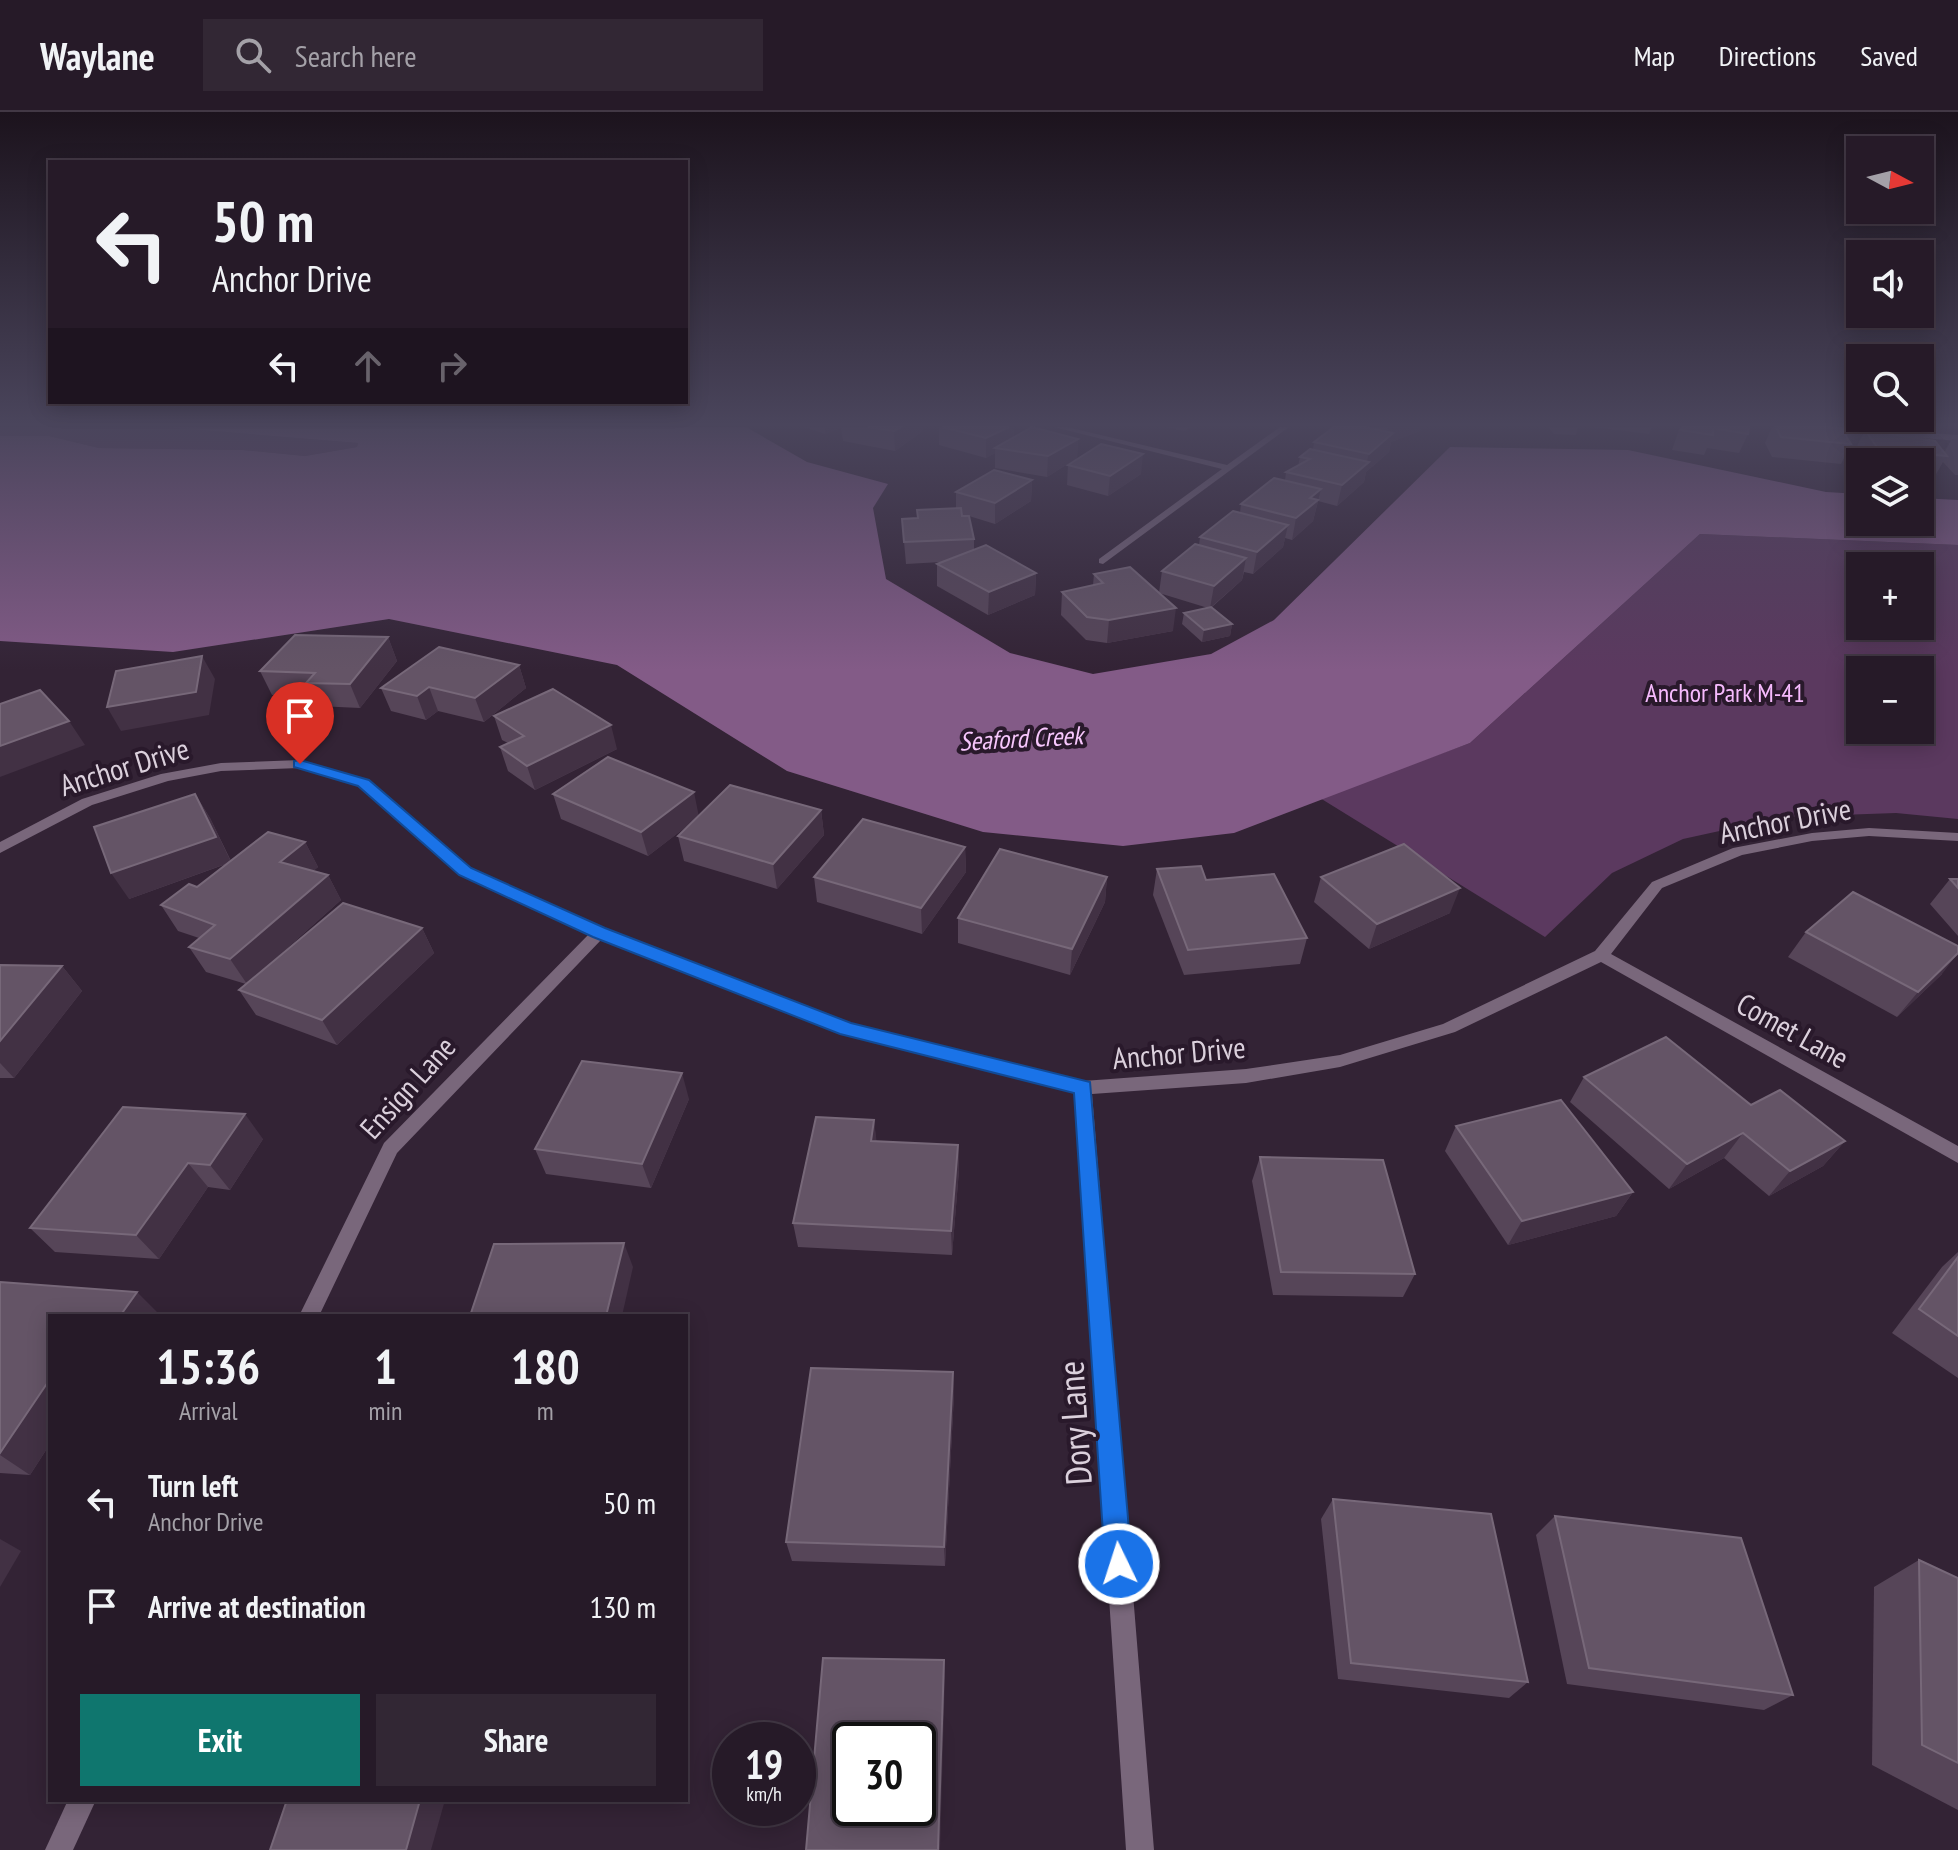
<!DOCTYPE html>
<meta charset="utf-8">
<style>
body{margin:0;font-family:"PT Sans Narrow",sans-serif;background:#322734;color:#f1f3f6;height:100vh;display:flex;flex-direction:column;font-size:30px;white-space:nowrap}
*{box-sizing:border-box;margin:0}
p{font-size:26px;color:#a4a1a8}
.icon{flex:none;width:44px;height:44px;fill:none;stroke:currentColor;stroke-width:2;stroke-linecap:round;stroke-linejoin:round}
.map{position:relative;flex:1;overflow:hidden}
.side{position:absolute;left:48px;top:1202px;width:640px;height:488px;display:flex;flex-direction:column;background:#261a28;border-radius:0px;box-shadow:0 4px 20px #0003,0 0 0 2px #423845}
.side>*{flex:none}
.guide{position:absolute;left:48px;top:48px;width:640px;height:244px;border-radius:0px;box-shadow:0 4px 20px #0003,0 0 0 2px #423845;background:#261a28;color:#f1f3f6;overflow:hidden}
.needle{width:52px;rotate:97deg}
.tools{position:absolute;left:1846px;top:24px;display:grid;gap:16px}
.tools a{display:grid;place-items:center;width:88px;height:88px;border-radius:0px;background:#261a28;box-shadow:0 4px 20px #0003,0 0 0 2px #423845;font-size:40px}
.speed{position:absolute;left:712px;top:1610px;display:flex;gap:16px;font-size:40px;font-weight:700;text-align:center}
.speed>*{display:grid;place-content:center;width:104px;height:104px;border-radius:50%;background:#261a28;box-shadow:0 4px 20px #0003,0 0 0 2px #423845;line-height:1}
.speed small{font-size:20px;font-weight:400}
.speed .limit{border:4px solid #111;border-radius:12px;background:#fff;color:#111}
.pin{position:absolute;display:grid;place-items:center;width:68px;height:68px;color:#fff;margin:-82px -34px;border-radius:50% 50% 50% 0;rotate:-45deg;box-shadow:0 0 8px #0007}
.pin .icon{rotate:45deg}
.me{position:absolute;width:88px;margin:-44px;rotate:356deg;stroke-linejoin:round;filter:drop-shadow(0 0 6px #0008)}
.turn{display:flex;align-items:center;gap:28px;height:168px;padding:0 32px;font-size:36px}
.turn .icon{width:104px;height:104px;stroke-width:2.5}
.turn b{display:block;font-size:56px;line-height:68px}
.lanes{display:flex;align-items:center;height:76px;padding:0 32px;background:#0003;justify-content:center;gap:40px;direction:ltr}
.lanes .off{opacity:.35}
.eta{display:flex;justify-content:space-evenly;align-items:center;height:136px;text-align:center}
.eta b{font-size:48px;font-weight:700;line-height:56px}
.cta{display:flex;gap:16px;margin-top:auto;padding:16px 32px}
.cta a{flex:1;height:92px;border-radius:0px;background:#0f766e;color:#fff;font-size:32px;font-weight:700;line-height:92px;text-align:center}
.cta a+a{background:#322734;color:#f1f3f6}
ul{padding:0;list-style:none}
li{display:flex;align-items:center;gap:24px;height:104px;padding:0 32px}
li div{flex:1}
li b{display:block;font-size:30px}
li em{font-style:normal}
header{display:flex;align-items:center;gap:48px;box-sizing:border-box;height:112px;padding:0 40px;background:#261a28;border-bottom:2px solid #423845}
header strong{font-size:38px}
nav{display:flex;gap:44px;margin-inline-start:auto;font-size:28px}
.search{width:560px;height:72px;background:#322734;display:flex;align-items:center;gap:20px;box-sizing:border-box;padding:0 28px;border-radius:0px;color:#a4a1a8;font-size:30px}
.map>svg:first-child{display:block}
.green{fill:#5b395f;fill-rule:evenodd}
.water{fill:#835b87}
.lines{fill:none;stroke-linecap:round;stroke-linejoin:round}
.street{fill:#79677b;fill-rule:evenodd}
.wall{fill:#564558}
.shaded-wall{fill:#423144}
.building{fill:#645466;stroke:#776879;stroke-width:2;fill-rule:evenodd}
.route{fill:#1a73e8;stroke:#114b97;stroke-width:2}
.labels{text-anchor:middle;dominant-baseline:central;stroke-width:8;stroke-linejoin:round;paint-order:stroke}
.far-park-label{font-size:26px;fill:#f6bafd;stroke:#29192b}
.far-water-label{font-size:26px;font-style:italic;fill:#f8c7fd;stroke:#29192b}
.street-label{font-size:30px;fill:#dbd0dc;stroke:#29192b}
.near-street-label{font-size:36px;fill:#dbd0dc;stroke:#29192b}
</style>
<header>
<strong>Waylane</strong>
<div class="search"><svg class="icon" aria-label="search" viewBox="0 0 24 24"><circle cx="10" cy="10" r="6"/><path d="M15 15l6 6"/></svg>Search here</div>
<nav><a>Map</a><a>Directions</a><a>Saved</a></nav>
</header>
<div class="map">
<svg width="1958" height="1738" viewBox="0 0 1958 1738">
<rect width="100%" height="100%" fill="#332335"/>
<g class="green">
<path d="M0,315H165L358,331L357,335L305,344L243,338L99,336L49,324H0Z"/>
<path d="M1700,422L1958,433V707L1896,701L1783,705L1683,727L1612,761L1545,825L1320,686L1470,631ZM1860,454H1920V514H1860ZM1860,558H1920V618H1860Z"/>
</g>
<path class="water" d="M165,315H746L807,350L888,372L873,396L886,467L1010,541L1093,562L1211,542L1274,508L1450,335L1628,338L1826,380L1860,382V410H1920V386L1958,388V433L1700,422L1470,631L1234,721L1123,734L983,720L787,659L617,553L389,507L173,540L0,529V324H49L99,336L243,338L305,344L357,335L358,331Z"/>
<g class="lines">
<g class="street">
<path d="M1054,315H1067L1227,353L1280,315H1289L1103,452L1099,451V447L1222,357Z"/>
<path d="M1817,315H1847L1958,323V329L1821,317Z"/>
<path d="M300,648L368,668L470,757L604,817L850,912L1083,969L1246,957L1340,943L1443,912L1595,839L1652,770L1733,736L1812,721L1869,716L1958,721V729L1869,724L1812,729L1742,743L1662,776L1611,842L1958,1034V1051L1601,850L1455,920L1340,955L1246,971L1092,982L1154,1738H1126L1075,981L841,921L601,828L397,1041L319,1204H299L384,1031L589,822L460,763L358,674L299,656L221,659L168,669L92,693L0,741V730L82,687L161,662L221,651Z"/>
<path d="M68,1688H96L73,1738H45Z"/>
</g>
</g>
<g class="wall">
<path d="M804,315H923V319L895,339L843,329L841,316L825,322Z"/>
<path d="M939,315H1014V325L1078,327L1077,346L1047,365L995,356V341L986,346L939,333Z"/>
<path d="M1166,315H1191L1185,319Z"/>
<path d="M1334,315H1421L1420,319L1391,330L1389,340L1366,360L1364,370L1337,394L1318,389L1313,409L1292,428L1285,426L1283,435L1253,462L1244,460L1242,468L1212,495L1232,512L1230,524L1202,530L1182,512L1184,501L1208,496L1159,481L1173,519L1107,531L1086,528L1061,503L1062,480L1093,473L1094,462L1159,481L1162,459L1199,433L1200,425L1240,401L1241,392L1285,369L1286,360L1298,354L1300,345L1313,337L1314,330Z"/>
<path d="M1548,315H1578L1576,323L1554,322Z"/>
<path d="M1593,315H1652L1649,322Z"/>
<path d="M1680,315H1749L1748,322L1739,341L1707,336L1704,343L1672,338Z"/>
<path d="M1772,315H1827L1851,332L1841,352L1772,345L1765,331Z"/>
<path d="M1865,318L1944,341L1952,327L1958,328V363H1955L1943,350L1935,364L1920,363V350H1863L1855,338Z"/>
<path d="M1068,353L1141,362L1108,384L1067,373Z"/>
<path d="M1032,368L1031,389L995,412L969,404L974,427V438L1036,461L1035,483L988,503L937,474V452L941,450L906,452L902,407L917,406V398L956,396V380Z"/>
<path d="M388,525L397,549L360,596L317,594L313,584L272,583L260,559Z"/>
<path d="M519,553L526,576L484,610L438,599L426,608L391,599L381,576Z"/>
<path d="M494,604L617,637L535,678L508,659L500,635L508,631L502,628Z"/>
<path d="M195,682L210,706L231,749L305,730L318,755L313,759L328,763L341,788L258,862L422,816L434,841L337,933L256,903L239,878L246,872L206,860L189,835L199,826L178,819L161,793L197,775L229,751L129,787Z"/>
<path d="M553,682L699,703L821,698L824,723L777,777L684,749L678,724L692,710L648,744L561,707Z"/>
<path d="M965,735L966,760L922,822L817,790L814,765Z"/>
<path d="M1157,757L1206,768L1307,826L1300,852L1184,863L1153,783Z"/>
<path d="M1107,765L1105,790L1070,863L958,831V806Z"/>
<path d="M1321,765L1450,801L1369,837L1314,790Z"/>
<path d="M1950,767H1958V824L1930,792Z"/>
<path d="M1806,820L1942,862L1897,905L1788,845Z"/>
<path d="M0,853L62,854L82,879L14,966H0Z"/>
<path d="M1584,965L1751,993L1845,1029L1823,1054L1769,1084L1724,1046L1669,1077L1570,990Z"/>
<path d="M689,987L651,1076L546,1062L535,1037Z"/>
<path d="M123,995L263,1027L230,1078L208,1075L159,1147L55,1140L30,1116Z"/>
<path d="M874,1008L876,1029L958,1033L959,1058L952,1143L798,1135L793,1111Z"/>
<path d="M1456,1014L1633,1080L1616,1104L1508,1133L1445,1039Z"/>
<path d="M1260,1045L1415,1162L1403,1185L1273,1183L1252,1069Z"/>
<path d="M1958,1140V1266L1892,1221L1942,1155Z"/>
<path d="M0,1170L160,1203L50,1204V1332L30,1363L0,1361Z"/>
<path d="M953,1260L954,1282L945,1454L792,1449L786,1430Z"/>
<path d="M1333,1387L1528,1570L1509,1586L1338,1567L1321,1407Z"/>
<path d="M1555,1404L1793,1583L1764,1598L1567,1572L1536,1423Z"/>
<path d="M1919,1448L1958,1466V1698L1872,1653L1874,1475Z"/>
</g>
<g class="shaded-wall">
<path d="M825,315H841V316L825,322Z"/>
<path d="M901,315H923V319L895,339L894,319Z"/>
<path d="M1009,315H1014L1013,332L995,336V341L986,346V326Z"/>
<path d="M1388,315H1421L1420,319L1391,330L1389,340L1366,360L1364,370L1337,394L1342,373L1366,352L1369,342L1385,328Z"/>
<path d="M1078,327L1077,346L1047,365L1048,344Z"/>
<path d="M1143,342L1141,362L1108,384L1110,364Z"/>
<path d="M1032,368L1031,389L995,412V391Z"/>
<path d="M1321,377L1313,409L1292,428L1296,406L1310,386Z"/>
<path d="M1288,413L1283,435L1253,462L1257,440Z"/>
<path d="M1246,446L1242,468L1210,496L1214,474Z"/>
<path d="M1036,461L1035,483L988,503L989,480Z"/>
<path d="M1176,496L1173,519L1107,531L1109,508Z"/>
<path d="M1232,512L1230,524L1202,530L1204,518Z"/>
<path d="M388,525L397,549L360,596L350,572Z"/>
<path d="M202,544L215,567L209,603L121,619L107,595Z"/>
<path d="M519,553L526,576L484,610L475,586Z"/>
<path d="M429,575L438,599L426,608L417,584Z"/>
<path d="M69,609L85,633L0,665V634Z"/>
<path d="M611,613L617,637L535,678L527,654Z"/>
<path d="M694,680L699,705L648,744L641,720Z"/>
<path d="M195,682L210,706L231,750L129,787L111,761Z"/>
<path d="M821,698L824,723L777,777L773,752Z"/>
<path d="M305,730L318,755L294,775L280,750Z"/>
<path d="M965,735L966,760L922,822L921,796Z"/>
<path d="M328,763L341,788L247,872L230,847Z"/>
<path d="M1107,765L1105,790L1070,863L1072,837Z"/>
<path d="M1460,776L1450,801L1369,837L1377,812Z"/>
<path d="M422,816L434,841L337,933L322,908Z"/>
<path d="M1958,841L1942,862L1897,905L1918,880Z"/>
<path d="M62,854L82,879L14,966L0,951V929Z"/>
<path d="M682,961L689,987L651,1076L642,1052Z"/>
<path d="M245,1002L263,1027L230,1078L210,1053Z"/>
<path d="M874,1008L877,1033L871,1029Z"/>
<path d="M1743,1021L1724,1046L1669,1077L1687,1052Z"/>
<path d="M1845,1029L1823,1054L1769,1084L1790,1059Z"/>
<path d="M958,1033L959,1058L952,1143L951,1119Z"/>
<path d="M188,1051L208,1075L159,1147L136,1123Z"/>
<path d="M1633,1080L1616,1104L1508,1133L1522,1109Z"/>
<path d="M624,1131L633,1155L622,1204H606Z"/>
<path d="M137,1180L160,1203V1204H120Z"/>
<path d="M953,1260L954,1282L945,1454L944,1435Z"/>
<path d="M50,1267V1332L30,1363L0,1343V1341Z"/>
<path d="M0,1427L21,1439L0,1475Z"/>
<path d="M944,1548L945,1564L940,1738H938Z"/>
<path d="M420,1688H445L431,1738H406Z"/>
</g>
<g class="building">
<path d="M868,315H901L894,319Z"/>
<path d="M942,315H1009L986,326Z"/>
<path d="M1032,315L1078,327L1048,344L995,336Z"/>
<path d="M1334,315H1365L1393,321L1369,342L1314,330Z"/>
<path d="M1682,315H1749L1748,322L1713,316V323L1680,318Z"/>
<path d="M1776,315H1827L1841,316L1851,332L1781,325Z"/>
<path d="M1865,318L1935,329L1947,344L1879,338Z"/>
<path d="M1101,332L1143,342L1110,364L1068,353Z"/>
<path d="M1310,337L1369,350L1342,373L1286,360L1310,347L1300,345Z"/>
<path d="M994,358L1032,368L995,391L956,380Z"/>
<path d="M1274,366L1321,377L1310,386L1318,388L1296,406L1241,392Z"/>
<path d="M961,396L962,404H969L974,427L904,430L902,407L918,406L917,398Z"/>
<path d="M1233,399L1288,413L1257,440L1200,425Z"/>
<path d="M1195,432L1246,446L1214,474L1162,459Z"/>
<path d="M986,433L1036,461L989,480L937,452Z"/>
<path d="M1130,455L1176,496L1109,508L1087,505L1062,480L1103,471L1094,462Z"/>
<path d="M1211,495L1232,512L1204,518L1184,501Z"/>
<path d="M295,523L388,525L350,572L306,571L315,561L260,559Z"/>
<path d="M439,535L519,553L475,586L429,575L417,584L381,576Z"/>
<path d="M202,544L196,580L107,595L116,559Z"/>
<path d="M553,577L611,613L527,654L500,635L524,624L494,604Z"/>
<path d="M40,578L69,609L0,634V592Z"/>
<path d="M608,645L694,680L641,720L553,682Z"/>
<path d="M730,673L821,698L773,752L678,724Z"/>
<path d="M195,682L216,725L111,761L94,715Z"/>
<path d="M863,707L965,735L921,796L814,765Z"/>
<path d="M268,720L305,730L280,750L328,763L230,847L189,835L215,813L161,793L189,772L197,775Z"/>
<path d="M1404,732L1460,776L1377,812L1321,765Z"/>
<path d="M1000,737L1107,765L1072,837L958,806Z"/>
<path d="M1201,754L1206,768L1274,762L1307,826L1188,838L1157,757Z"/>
<path d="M1950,767H1958V776Z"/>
<path d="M1853,780L1958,834V841L1918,880L1806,820Z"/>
<path d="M343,791L422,816L322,908L239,878Z"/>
<path d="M0,853L62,854L0,929Z"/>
<path d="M1666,925L1751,993L1780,978L1845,1029L1790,1059L1743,1021L1687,1052L1584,965Z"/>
<path d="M582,949L682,961L642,1052L535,1037Z"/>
<path d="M1561,988L1633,1080L1522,1109L1456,1014Z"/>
<path d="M123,995L245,1002L210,1053L188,1051L136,1123L30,1116Z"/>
<path d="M816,1005L874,1008L871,1029L958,1033L951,1119L793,1111Z"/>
<path d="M1260,1045L1383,1048L1415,1162L1281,1160Z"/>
<path d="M624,1131L606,1204H470L494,1132Z"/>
<path d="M1958,1145V1224L1919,1197Z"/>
<path d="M0,1170L137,1180L120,1204H50V1267L0,1341Z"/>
<path d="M811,1256L953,1260L944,1435L786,1430Z"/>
<path d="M1333,1387L1491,1402L1528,1570L1351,1551Z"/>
<path d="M1555,1404L1741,1426L1793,1583L1589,1556Z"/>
<path d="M1919,1448L1958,1466V1651L1922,1633Z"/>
<path d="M823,1546L944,1548L938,1738H806ZM850,1628H918V1696H850Z"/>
<path d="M287,1688H420L406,1738H270Z"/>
</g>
<linearGradient id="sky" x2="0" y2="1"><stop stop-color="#1c131d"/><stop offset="0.56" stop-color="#4a455c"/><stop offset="1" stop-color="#4a455c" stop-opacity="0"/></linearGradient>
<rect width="1958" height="558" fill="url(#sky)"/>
<path class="route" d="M300,648L369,668L471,756L605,816L851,911L1090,970L1132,1452L1128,1462L1119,1466L1109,1462L1105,1452L1074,981L840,922L593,825L459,763L358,674L294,655V649Z"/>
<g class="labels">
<g class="far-park-label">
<text x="1725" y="580">Anchor Park M-41</text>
</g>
<g class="far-water-label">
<text transform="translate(1021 626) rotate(-3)">Seaford Creek</text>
</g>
<g class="street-label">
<text transform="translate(124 654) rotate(-17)">Anchor Drive</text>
<text transform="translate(1785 708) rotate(-11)">Anchor Drive</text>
<text transform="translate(1793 918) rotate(29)">Comet Lane</text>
<text transform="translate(1179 940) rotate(-5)">Anchor Drive</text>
<text transform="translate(407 975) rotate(-48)">Ensign Lane</text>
</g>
<g class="near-street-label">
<text transform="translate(1074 1311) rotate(-94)">Dory Lane</text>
</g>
</g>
</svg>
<div class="tools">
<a><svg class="needle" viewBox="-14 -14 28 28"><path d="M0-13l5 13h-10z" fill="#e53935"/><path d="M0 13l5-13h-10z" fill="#a4a1a8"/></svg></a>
<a><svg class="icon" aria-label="sound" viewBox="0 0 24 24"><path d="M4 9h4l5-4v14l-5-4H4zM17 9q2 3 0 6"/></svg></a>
<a><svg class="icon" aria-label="search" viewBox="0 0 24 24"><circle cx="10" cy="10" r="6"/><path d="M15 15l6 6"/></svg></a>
<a><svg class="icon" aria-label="layers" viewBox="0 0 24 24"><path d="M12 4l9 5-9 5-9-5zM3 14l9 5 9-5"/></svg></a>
<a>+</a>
<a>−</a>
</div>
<div class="speed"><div>19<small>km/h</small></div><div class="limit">30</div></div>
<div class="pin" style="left:300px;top:652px;background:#d93025"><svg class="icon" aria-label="arrive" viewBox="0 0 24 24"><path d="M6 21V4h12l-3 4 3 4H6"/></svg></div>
<svg class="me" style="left:1119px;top:1452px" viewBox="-20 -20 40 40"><circle r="17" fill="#1a73e8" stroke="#fff" stroke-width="3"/><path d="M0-11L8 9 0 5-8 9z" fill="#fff"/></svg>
<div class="guide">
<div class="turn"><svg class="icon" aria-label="left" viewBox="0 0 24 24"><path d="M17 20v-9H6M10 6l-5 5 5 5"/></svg><div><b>50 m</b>Anchor Drive</div></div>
<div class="lanes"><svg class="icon" aria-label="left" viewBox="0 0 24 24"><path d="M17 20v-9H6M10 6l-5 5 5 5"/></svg><svg class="icon off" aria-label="ahead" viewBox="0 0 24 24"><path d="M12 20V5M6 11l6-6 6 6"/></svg><svg class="icon off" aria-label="right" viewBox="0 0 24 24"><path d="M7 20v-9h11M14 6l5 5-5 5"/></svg></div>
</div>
<section class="side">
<div class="eta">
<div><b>15:36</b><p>Arrival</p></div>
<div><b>1</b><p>min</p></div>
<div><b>180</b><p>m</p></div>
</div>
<ul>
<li><svg class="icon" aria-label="left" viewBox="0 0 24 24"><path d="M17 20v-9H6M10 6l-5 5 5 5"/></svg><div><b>Turn left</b><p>Anchor Drive</p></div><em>50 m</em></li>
<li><svg class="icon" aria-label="arrive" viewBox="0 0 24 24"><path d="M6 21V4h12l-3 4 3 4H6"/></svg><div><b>Arrive at destination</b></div><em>130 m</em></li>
</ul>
<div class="cta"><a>Exit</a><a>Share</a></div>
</section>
</div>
